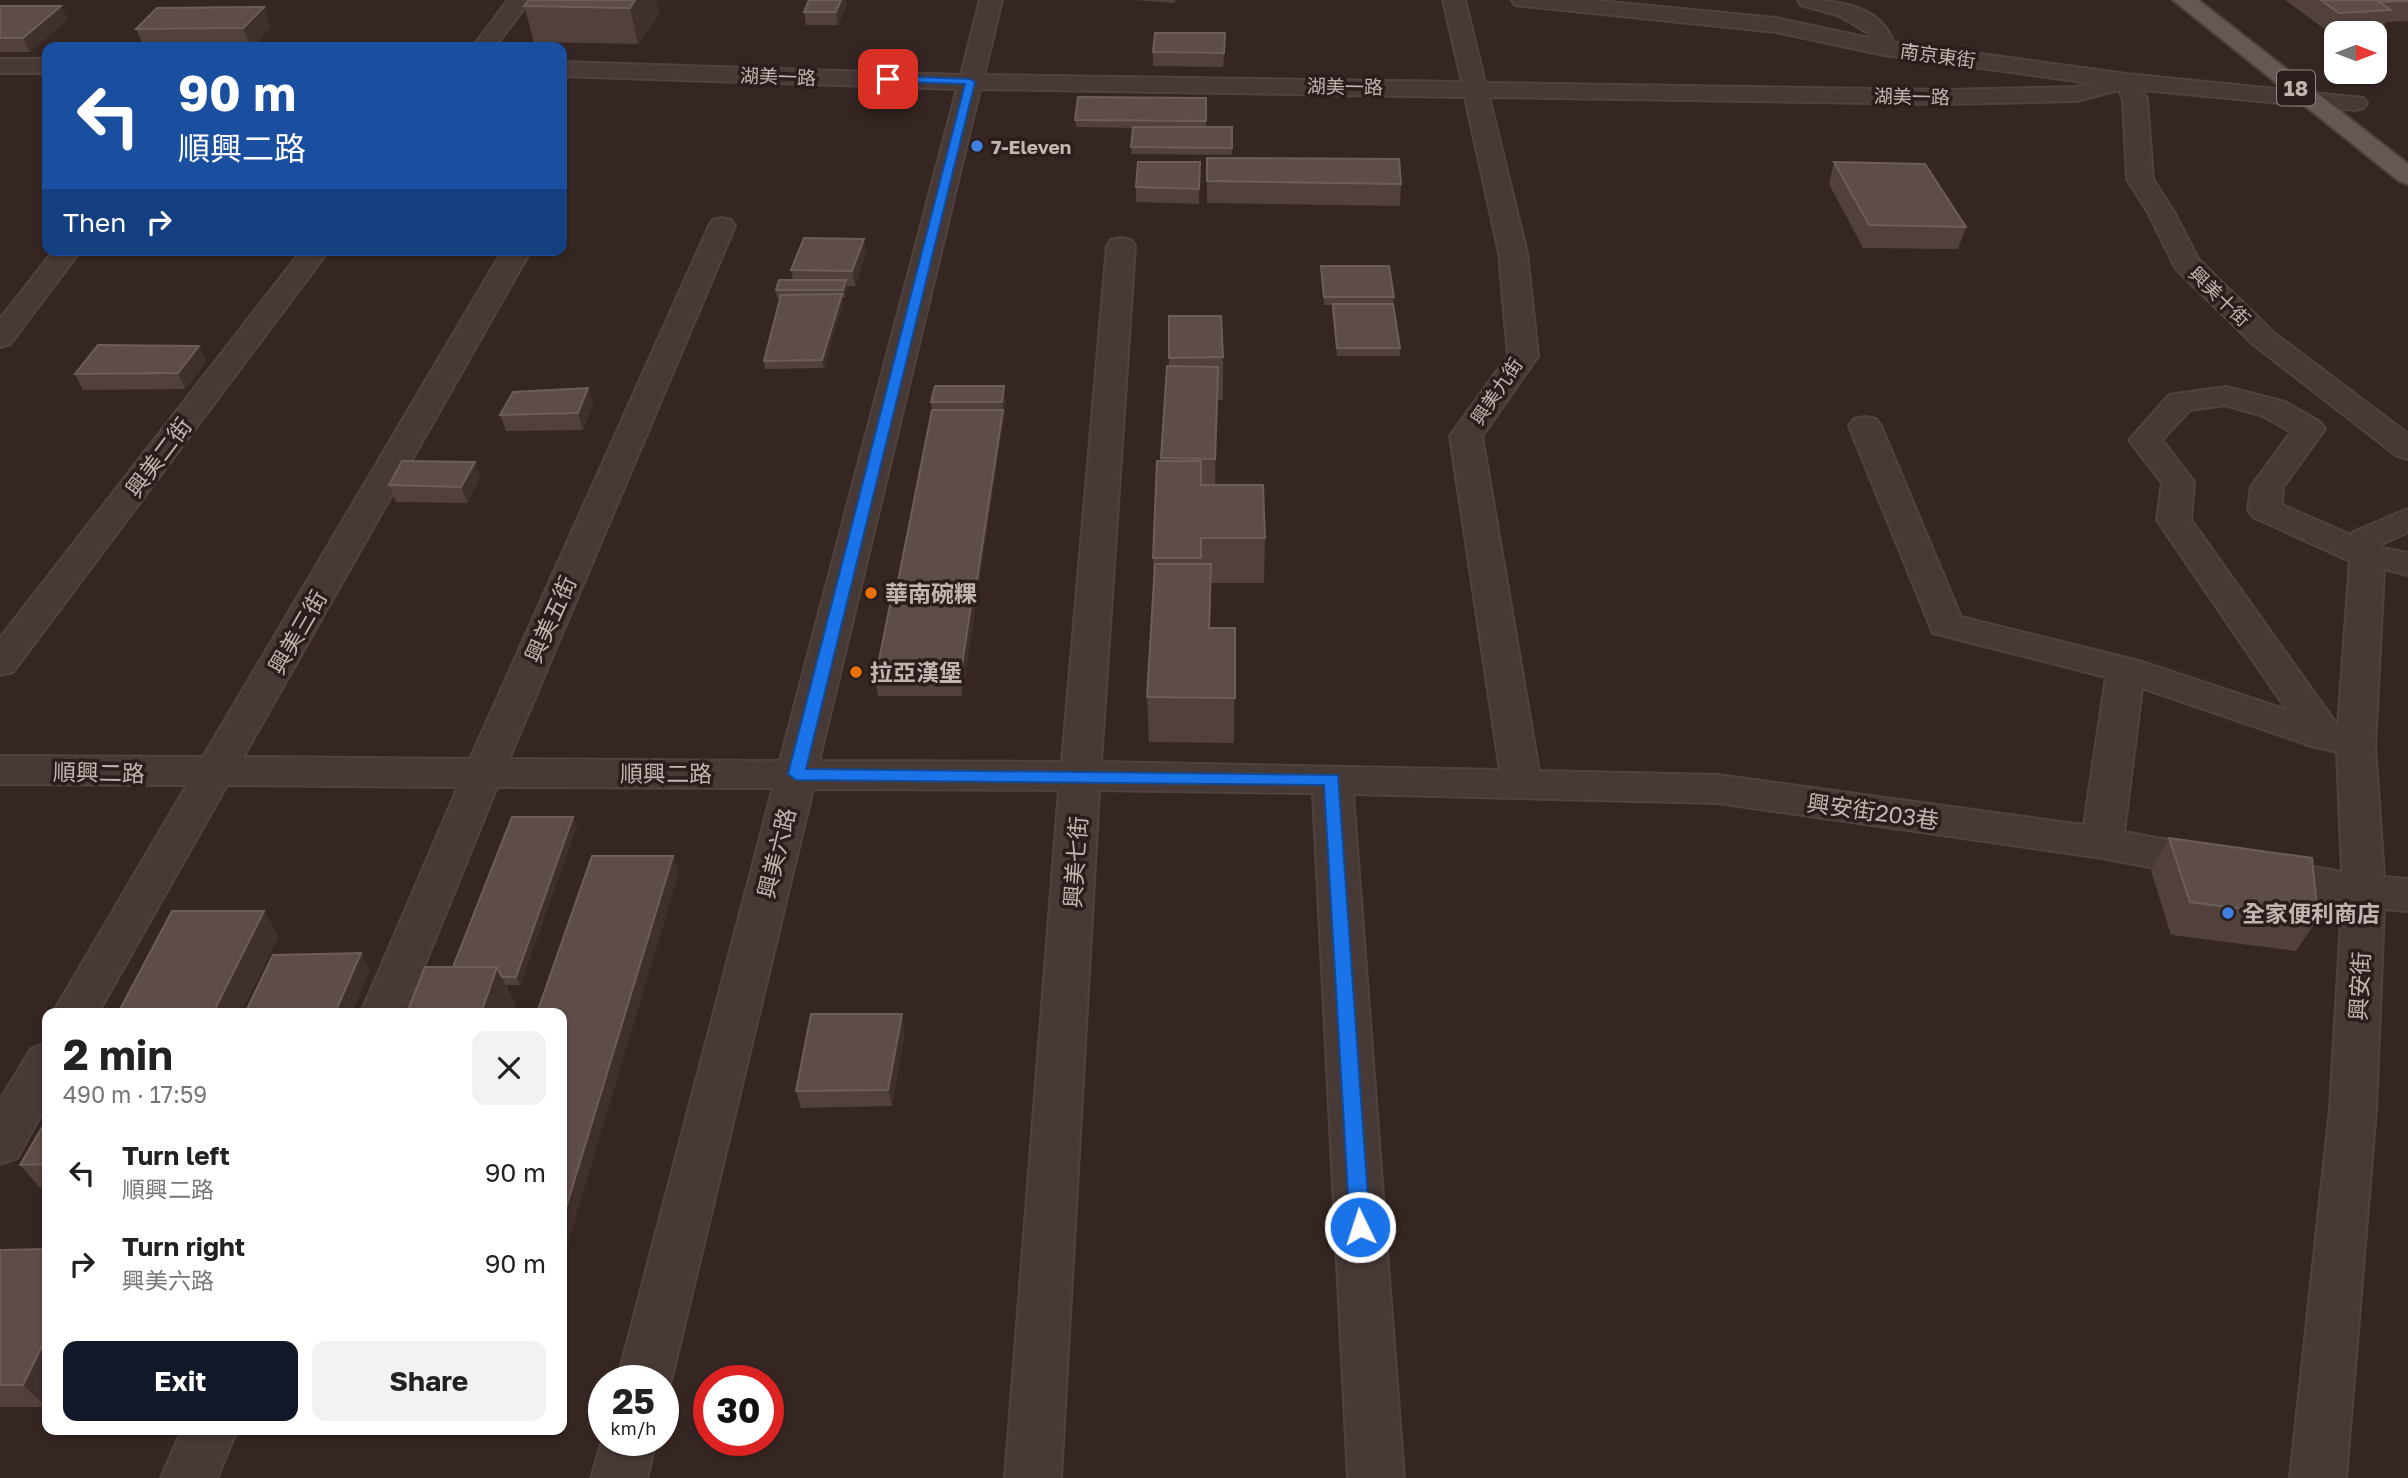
<!DOCTYPE html>
<meta charset="utf-8">
<style>
body{margin:0;font-family:"Golos Text","Noto Sans TC",sans-serif;background:#f2f2f2;color:#222;height:100vh;display:flex;flex-direction:column;font-size:26px;white-space:nowrap}
*{box-sizing:border-box;margin:0}
p{font-size:23px;color:#767676}
.icon{flex:none;width:38px;height:38px;fill:none;stroke:currentColor;stroke-width:2;stroke-linecap:round;stroke-linejoin:round}
.map{position:relative;flex:1;overflow:hidden}
.panel{position:absolute;left:42px;top:1008px;width:525px;height:427px;display:flex;flex-direction:column;background:#fff;border-radius:14px;box-shadow:0 2px 5px #0004}
.panel>*{flex:none}
.hud{position:absolute;left:42px;top:42px;width:525px;height:214px;border-radius:14px;box-shadow:0 2px 5px #0004;background:#1a4fa0;color:#fff;overflow:hidden}
.needle{width:46px;rotate:90deg}
.buttons{position:absolute;left:2324px;top:21px;display:grid;gap:14px}
.buttons a{display:grid;place-items:center;width:63px;height:63px;border-radius:14px;background:#fff;box-shadow:0 2px 5px #0004;font-size:35px}
.speed{position:absolute;left:588px;top:1365px;display:flex;gap:14px;font-size:35px;font-weight:700;text-align:center}
.speed>*{display:grid;place-content:center;width:91px;height:91px;border-radius:50%;background:#fff;box-shadow:0 2px 5px #0004;line-height:1}
.speed small{font-size:18px;font-weight:400}
.speed .limit{border:10px solid #d22;background:#fff;color:#111}
.pin{position:absolute;display:grid;place-items:center;width:60px;height:60px;color:#fff;margin:-30px;border-radius:14px;box-shadow:0 4px 10px #0006}
.me{position:absolute;width:77px;margin:-38px;rotate:356deg;stroke-linejoin:round;filter:drop-shadow(0 0 5px #0008)}
.turn{display:flex;align-items:center;gap:24px;height:147px;padding:0 21px;font-size:32px}
.turn .icon{width:91px;height:91px;stroke-width:2.5}
.turn b{display:block;font-size:49px;line-height:60px}
.then{display:flex;align-items:center;height:66px;padding:0 21px;background:#0003;gap:14px;font-size:26px}
.round{display:grid;place-items:center;flex:none;width:74px;height:74px;border-radius:14px;background:#f2f2f2}
.headline{display:flex;align-items:center;justify-content:space-between;height:119px;padding:0 21px}
h1{font-size:42px;font-weight:700;line-height:52px}
.cta{display:flex;gap:14px;margin-top:auto;padding:14px 21px}
.cta a{flex:1;height:80px;border-radius:14px;background:#111827;color:#fff;font-size:28px;font-weight:700;line-height:80px;text-align:center}
.cta a+a{background:#f2f2f2;color:#222}
ul{padding:0;list-style:none}
li{display:flex;align-items:center;gap:21px;height:91px;padding:0 21px}
li div{flex:1}
li b{display:block;font-size:26px}
li em{font-style:normal}
.map>svg:first-child{display:block}
.lines{fill:none;stroke-linecap:round;stroke-linejoin:round}
.minor-casing{stroke:#4f423f;stroke-width:4}
.major-casing{stroke:#4f423f;stroke-width:4}
.minor{fill:#463936;fill-rule:evenodd}
.major{fill:#665754;fill-rule:evenodd}
.wall{fill:#51403c}
.shaded-wall{fill:#40302d}
.building{fill:#5d4c48;stroke:#6d5d59;stroke-width:2}
.route{fill:#1a73e8;stroke:#114b97;stroke-width:2}
.shop-dot{fill:#3f7fe0;stroke:#2a1e1c;stroke-width:2.5}
.food-dot{fill:#e8710a;stroke:#2a1e1c;stroke-width:2.5}
.labels{text-anchor:middle;dominant-baseline:central;stroke-width:7;stroke-linejoin:round;paint-order:stroke}
.far-street-label{font-size:19px;fill:#c2b5b1;stroke:#2a1e1c}
.far-poi-label{font-size:19px;font-weight:bold;fill:#c2b5b1;stroke:#2a1e1c;text-anchor:start}
.shield{fill:#2a1e1c;stroke:#948884;stroke-width:2}
.shield-label{font-size:21px;font-weight:bold;fill:#c2b5b1}
.street-label{font-size:23px;fill:#c2b5b1;stroke:#2a1e1c}
.poi-label{font-size:23px;font-weight:bold;fill:#c2b5b1;stroke:#2a1e1c;text-anchor:start}
</style>
<div class="map">
<svg width="2408" height="1478" viewBox="0 0 2408 1478">
<rect width="100%" height="100%" fill="#352623"/>
<g class="lines">
<defs>
<g id="minor">
<path d="M508,0H530L495,47H473Z"/>
<path d="M980,0H1002L984,75L1462,82L1443,0H1465L1485,83L1945,90L2076,87L2091,83L1884,55L1776,32L1523,6L1515,5L1512,0H1589L1776,18L1869,38L1868,33L1840,16L1801,5L1798,0C1834,0 1880,4 1893,42L2127,74L2363,98L2367,103L2363,108L2355,110L2143,90L2147,99L2153,179L2175,214L2198,259L2274,333L2408,434V459L2397,456L2254,345L2176,269L2149,214L2127,179L2123,99L2119,90L2076,101L1945,104L1489,97L1527,253L1538,356L1482,436L1539,771L1718,775L2084,825L2106,677L1933,633L1849,426L1854,419L1865,417L1876,419L1881,426L1961,617L2139,661L2287,710L2157,520L2162,483L2129,440L2169,395L2226,387L2285,402L2320,422L2325,429L2283,487L2282,505L2351,535L2353,532L2408,509V532L2382,544L2383,548L2408,553V575L2384,569L2375,746L2384,877L2408,879V911L2384,909L2376,1109L2346,1478H2290L2330,1109L2342,904L2102,858L1718,803L1353,794L1404,1478H1348L1313,793L1099,790L1061,1478H1005L1059,790L813,789L671,1381L663,1398V1381H617L773,788L497,787L405,1013H361L458,787L227,785L98,1013H53L187,785L0,784V756L203,757L503,250H531L243,757L470,759L709,226L713,220L722,218L731,220L735,226L509,759L780,761L957,89L562,76V62L961,75ZM980,89L1465,97L1499,253L1508,356L1450,436L1500,770L1101,762L1135,246L1131,240L1121,238L1111,240L1107,246L1062,762L819,761ZM2225,405L2263,416L2291,432L2251,487L2248,510L2253,517L2350,561L2338,726L2191,520L2194,482L2162,440L2190,410ZM2142,688L2312,746L2337,752L2342,872L2124,832Z"/>
<rect x="0" y="59" width="47" height="14"/>
<path d="M54,250H81L10,344L0,347V319Z"/>
<path d="M302,250H329L13,672L0,675V638Z"/>
<path d="M47,1043V1104L17,1158L0,1164V1100L31,1049Z"/>
<path d="M182,1430H237L217,1478H161Z"/>
<path d="M604,1435V1440H656L647,1478H591Z"/>
</g>
<path id="major" d="M2173,0H2198L2408,164V184L2399,181Z"/>
</defs>
<use href="#minor" class="minor-casing"/>
<use href="#major" class="major-casing"/>
<use href="#minor" class="minor"/>
<use href="#major" class="major"/>
</g>
<g class="wall">
<path d="M656,0L659,14L638,44L534,42L524,6Z"/>
<path d="M809,0H846L847,4L838,25H806L804,12Z"/>
<path d="M1135,0H1176L1174,3Z"/>
<path d="M2285,0H2408V21L2386,22L2382,31L2330,33Z"/>
<path d="M0,6L68,19L30,52H0Z"/>
<path d="M271,27L252,47H144L136,29Z"/>
<path d="M1225,47L1223,67L1153,66V52Z"/>
<path d="M1206,98V127H1232V155L1131,154L1133,128L1076,127L1075,120Z"/>
<path d="M1207,158L1401,184L1400,206L1207,203Z"/>
<path d="M1200,162L1199,204L1136,202V187Z"/>
<path d="M1834,162L1966,227L1958,249L1863,248L1829,184Z"/>
<path d="M866,254L855,286H847L845,298H842L843,302L824,368L765,369L764,361L780,298H777L776,290L793,280L791,270Z"/>
<path d="M1321,266L1394,297L1393,304L1400,348V356H1337L1332,312V305H1324L1321,274Z"/>
<path d="M1169,316L1223,357V400H1218L1215,485L1265,538L1264,583H1211L1210,628H1235L1234,743L1149,742L1147,697L1154,587L1153,558L1167,366H1169Z"/>
<path d="M199,346L206,362L185,389L83,390L75,374Z"/>
<path d="M588,388L593,404L583,430L506,431L500,415Z"/>
<path d="M931,402H1006L962,696H878L875,679L896,591L932,410Z"/>
<path d="M480,478L467,503L396,502L389,485Z"/>
<path d="M573,817L577,826L520,985H506L518,1012L453,967Z"/>
<path d="M2169,838L2318,919L2296,951L2171,935L2151,871Z"/>
<path d="M905,1031L892,1106L801,1108L796,1091Z"/>
<path d="M47,1119V1188H40L20,1165Z"/>
<path d="M47,1249V1404L46,1407H0V1250Z"/>
<path d="M284,1430H372L371,1432H286Z"/>
</g>
<g class="shaded-wall">
<path d="M635,0H656L659,14L638,44L630,8Z"/>
<path d="M841,0H846L847,4L838,25L836,12Z"/>
<path d="M61,6L68,19L30,52L23,38Z"/>
<path d="M264,7L271,27L251,47L243,28Z"/>
<path d="M864,239L866,254L855,286L852,271Z"/>
<path d="M846,280L848,288L845,298L843,290Z"/>
<path d="M842,294L843,302L824,368L822,360Z"/>
<path d="M199,346L206,362L185,389L178,373Z"/>
<path d="M1218,367V410L1215,503V459Z"/>
<path d="M1004,386L1006,402L962,696L960,679L1003,410L1002,402Z"/>
<path d="M588,388L593,404L583,430L578,413Z"/>
<path d="M475,462L480,478L467,503L461,487Z"/>
<path d="M573,817L577,826L520,985L516,977Z"/>
<path d="M673,856L679,873L562,1263V1221Z"/>
<path d="M264,911L279,936L241,1013H213Z"/>
<path d="M361,953L370,970L352,1013H335Z"/>
<path d="M497,967L518,1012L517,1013H481Z"/>
<path d="M902,1014L905,1031L892,1106L888,1090Z"/>
<path d="M47,1336V1404L46,1407L23,1385Z"/>
</g>
<g class="building">
<path d="M529,0H635L630,8L524,6Z"/>
<path d="M809,0H841L836,12H804Z"/>
<path d="M2321,0H2408V1L2379,2L2391,10L2339,13Z"/>
<path d="M0,6H61L23,38H0Z"/>
<path d="M264,7L243,28L136,29L157,8Z"/>
<path d="M1155,33H1225L1224,53L1153,52Z"/>
<path d="M1078,97L1206,98V121L1075,120Z"/>
<path d="M1133,127H1232V148L1131,147Z"/>
<path d="M1207,158L1399,159L1401,184L1207,181Z"/>
<path d="M1138,162H1200L1199,189L1136,187Z"/>
<path d="M1834,162L1925,164L1966,227L1869,225Z"/>
<path d="M804,238L864,239L852,271L791,270Z"/>
<path d="M1321,266H1389L1394,297H1324Z"/>
<path d="M779,280H846L843,290H776Z"/>
<path d="M842,294L822,360L764,361L781,295Z"/>
<path d="M1333,304H1393L1400,348H1337Z"/>
<path d="M1169,316H1221L1223,357L1169,358Z"/>
<path d="M98,345L199,346L178,373L75,374Z"/>
<path d="M1167,366L1218,367L1215,459L1161,458Z"/>
<path d="M935,386H1004L1002,402H931Z"/>
<path d="M588,388L578,413L500,415L513,392Z"/>
<path d="M932,410H1003L974,599L973,591H896Z"/>
<path d="M402,461L475,462L461,487L389,485Z"/>
<path d="M1157,461H1201V485H1263L1265,538H1201V558H1153Z"/>
<path d="M1155,564H1211L1209,628H1235V698L1147,697Z"/>
<path d="M893,591H973L960,679H875Z"/>
<path d="M512,817H573L516,977H502L497,967H453Z"/>
<path d="M2169,838L2312,858L2318,919L2190,902Z"/>
<path d="M592,856H673L562,1221V1013H537Z"/>
<path d="M172,911H264L213,1013H118Z"/>
<path d="M361,953L335,1013H245L273,955Z"/>
<path d="M425,967H497L481,1013H407Z"/>
<path d="M811,1014H902L888,1090L796,1091Z"/>
<path d="M47,1119V1164L20,1165Z"/>
<path d="M47,1249V1336L23,1385H0V1250Z"/>
</g>
<path class="route" d="M888,76L970,79L975,82L806,769L1338,775L1370,1227L1367,1233L1360,1236L1353,1233L1350,1227L1324,785L796,780L788,774L965,84L885,81V77Z"/>
<g class="shop-dot">
<circle cx="977" cy="146" r="7"/>
<circle cx="2228" cy="913" r="7"/>
</g>
<g class="food-dot">
<circle cx="871" cy="593" r="7"/>
<circle cx="856" cy="672" r="7"/>
</g>
<g class="labels">
<g class="far-street-label">
<text transform="translate(1938 55) rotate(8)">南京東街</text>
<text transform="translate(778 76) rotate(2)">湖美一路</text>
<text transform="translate(1345 86) rotate(1)">湖美一路</text>
<text transform="translate(1912 96) rotate(1)">湖美一路</text>
<text transform="translate(2220 296) rotate(44)">興美十街</text>
<text transform="translate(1496 391) rotate(-56)">興美九街</text>
</g>
<g class="far-poi-label">
<text x="991" y="146">7-Eleven</text>
</g>
<rect class="shield" x="2277" y="70.5" width="38" height="35" rx="5"/>
<g class="shield-label">
<text x="2296" y="88">18</text>
</g>
<g class="street-label">
<text transform="translate(158 457) rotate(-53)">興美二街</text>
<text transform="translate(550 619) rotate(-66)">興美五街</text>
<text transform="translate(297 632) rotate(-60)">興美三街</text>
<text transform="translate(99 772) rotate(1)">順興二路</text>
<text x="666" y="773">順興二路</text>
<text transform="translate(1873 811) rotate(8)">興安街203巷</text>
<text transform="translate(776 853) rotate(-76)">興美六路</text>
<text transform="translate(1075 862) rotate(-86)">興美七街</text>
<text transform="translate(2359 986) rotate(-87)">興安街</text>
</g>
<g class="poi-label">
<text x="885" y="593">華南碗粿</text>
<text x="870" y="672">拉亞漢堡</text>
<text x="2242" y="913">全家便利商店</text>
</g>
</g>
</svg>
<div class="buttons">
<a><svg class="needle" viewBox="-14 -14 28 28"><path d="M0-13l5 13h-10z" fill="#e53935"/><path d="M0 13l5-13h-10z" fill="#767676"/></svg></a>
</div>
<div class="speed"><div>25<small>km/h</small></div><div class="limit">30</div></div>
<div class="pin" style="left:888px;top:79px;background:#d93025"><svg class="icon" aria-label="arrive" viewBox="0 0 24 24"><path d="M6 21V4h12l-3 4 3 4H6"/></svg></div>
<svg class="me" style="left:1360px;top:1227px" viewBox="-20 -20 40 40"><circle r="17" fill="#1a73e8" stroke="#fff" stroke-width="3"/><path d="M0-11L8 9 0 5-8 9z" fill="#fff"/></svg>
<div class="hud">
<div class="turn"><svg class="icon" aria-label="left" viewBox="0 0 24 24"><path d="M17 20v-9H6M10 6l-5 5 5 5"/></svg><div><b>90 m</b>順興二路</div></div>
<div class="then">Then<svg class="icon" aria-label="right" viewBox="0 0 24 24"><path d="M7 20v-9h11M14 6l5 5-5 5"/></svg></div>
</div>
<section class="panel">
<div class="headline"><div><h1>2 min</h1><p>490 m · 17:59</p></div><a class="round"><svg class="icon" aria-label="close" viewBox="0 0 24 24"><path d="M6 6l12 12M18 6L6 18"/></svg></a></div>
<ul>
<li><svg class="icon" aria-label="left" viewBox="0 0 24 24"><path d="M17 20v-9H6M10 6l-5 5 5 5"/></svg><div><b>Turn left</b><p>順興二路</p></div><em>90 m</em></li>
<li><svg class="icon" aria-label="right" viewBox="0 0 24 24"><path d="M7 20v-9h11M14 6l5 5-5 5"/></svg><div><b>Turn right</b><p>興美六路</p></div><em>90 m</em></li>
</ul>
<div class="cta"><a>Exit</a><a>Share</a></div>
</section>
</div>
